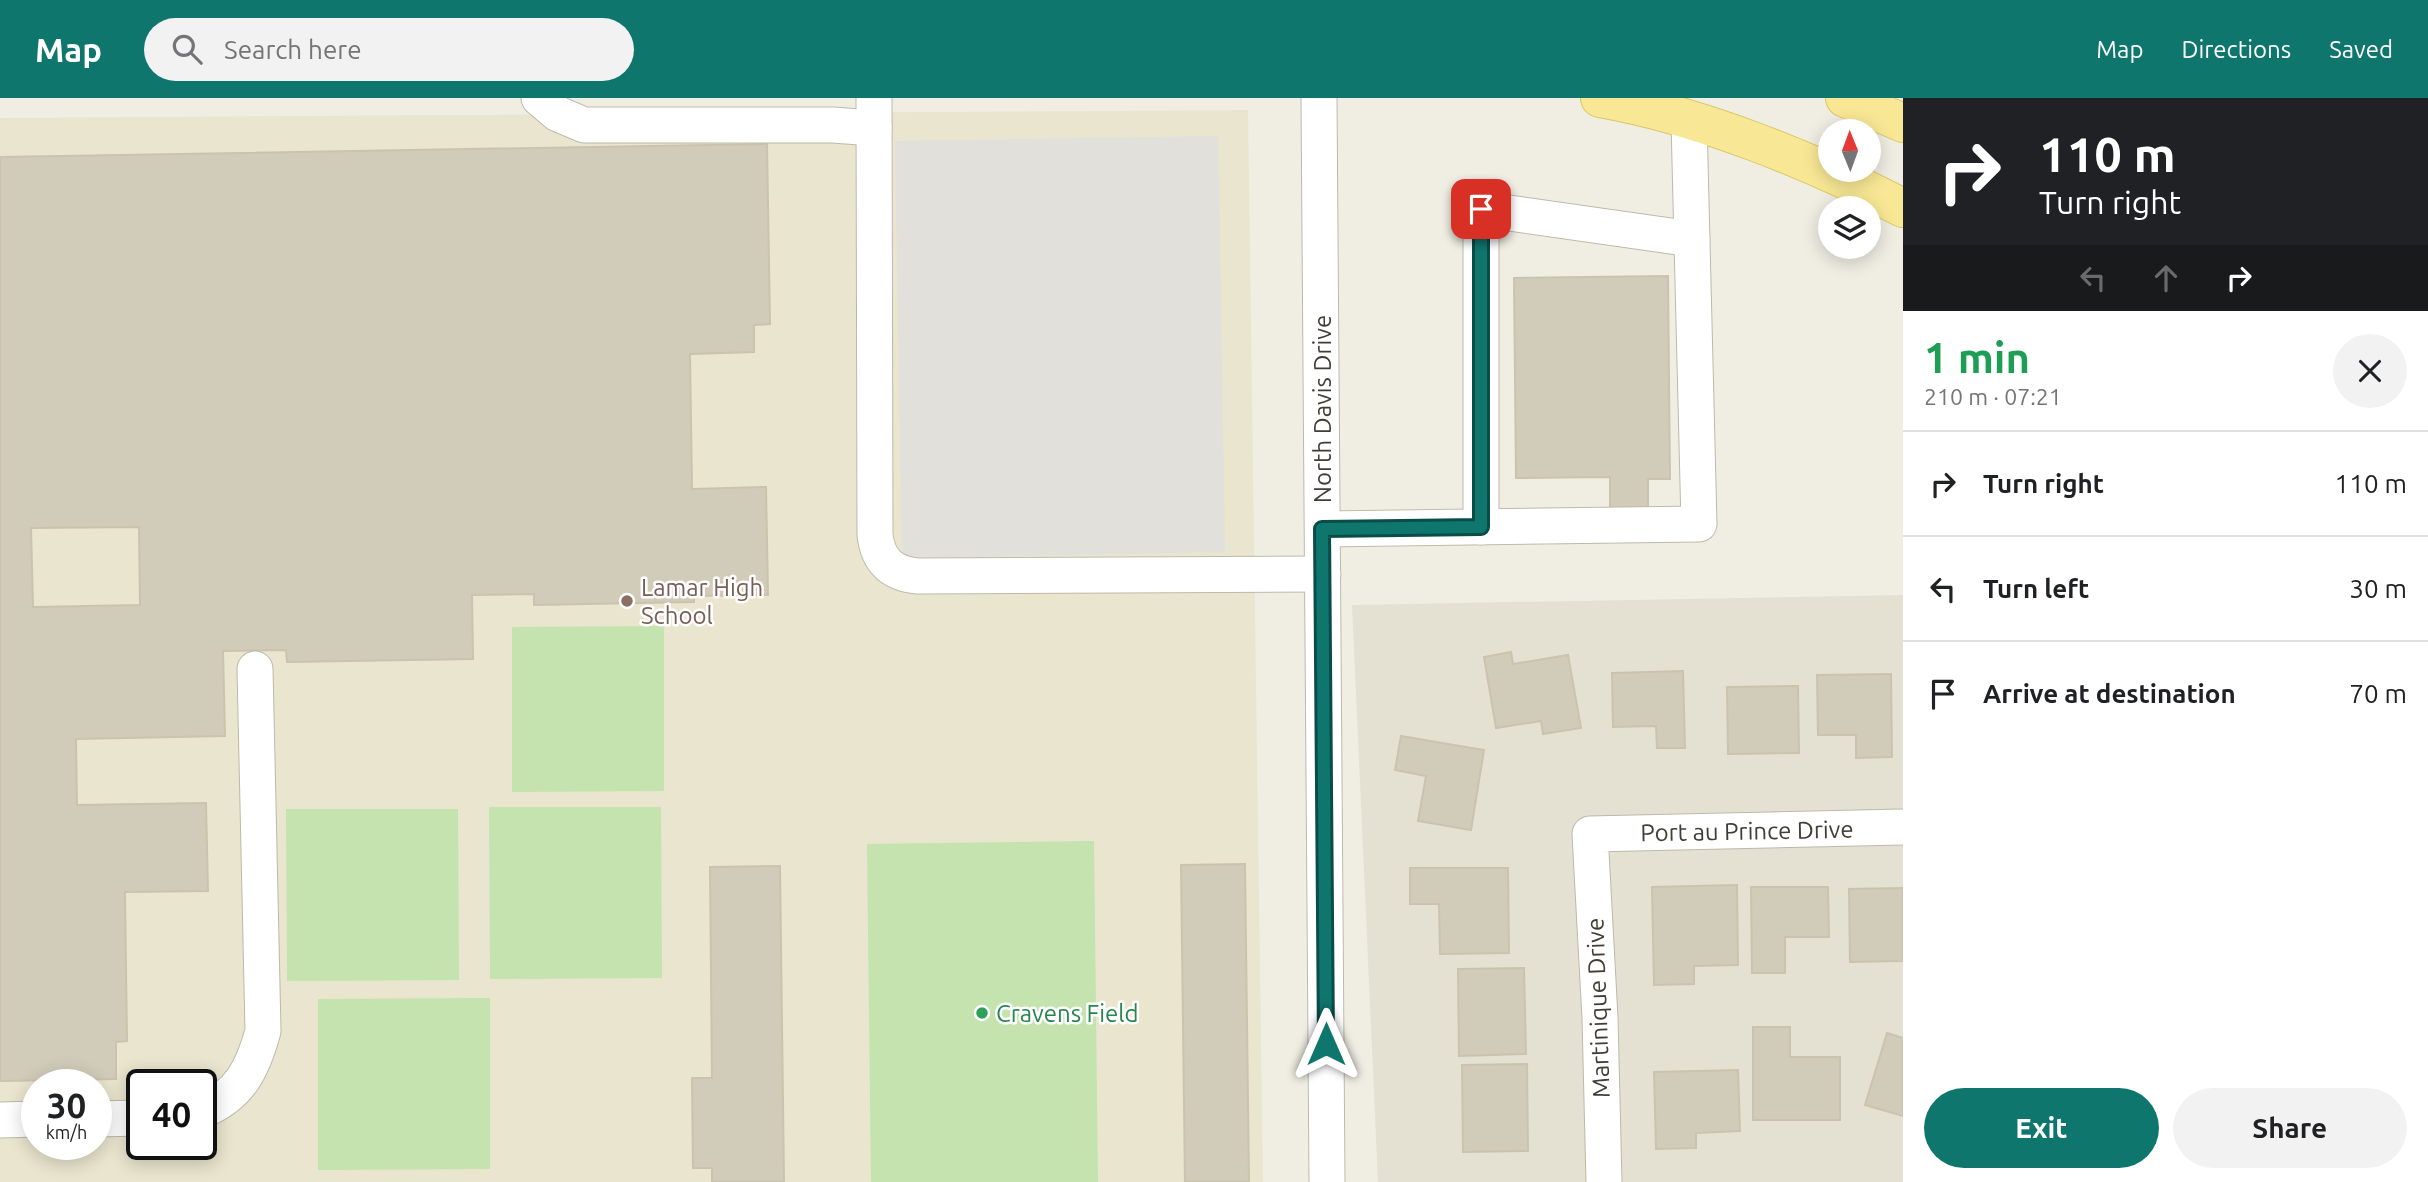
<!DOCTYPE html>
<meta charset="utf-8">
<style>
body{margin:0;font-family:Ubuntu,sans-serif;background:#f2f2f2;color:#202124;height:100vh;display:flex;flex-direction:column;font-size:26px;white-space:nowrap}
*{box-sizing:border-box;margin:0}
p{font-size:23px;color:#757577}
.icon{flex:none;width:38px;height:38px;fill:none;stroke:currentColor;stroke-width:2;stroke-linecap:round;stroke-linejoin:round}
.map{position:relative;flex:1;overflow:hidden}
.side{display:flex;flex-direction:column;background:#fff;width:525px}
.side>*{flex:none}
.guide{background:#202124;color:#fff;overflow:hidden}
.needle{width:46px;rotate:359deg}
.fabs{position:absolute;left:1818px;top:21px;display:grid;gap:14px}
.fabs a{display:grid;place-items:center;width:63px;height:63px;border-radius:50%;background:#fff;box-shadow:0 4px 18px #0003;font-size:35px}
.speed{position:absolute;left:21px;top:971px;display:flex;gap:14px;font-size:35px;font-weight:700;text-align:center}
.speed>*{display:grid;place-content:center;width:91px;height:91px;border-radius:50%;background:#fff;box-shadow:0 4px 18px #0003;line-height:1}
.speed small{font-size:18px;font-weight:400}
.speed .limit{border:4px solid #111;border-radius:10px;background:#fff;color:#111}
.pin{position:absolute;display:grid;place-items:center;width:60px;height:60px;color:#fff;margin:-30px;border-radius:14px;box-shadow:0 4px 10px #0006}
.me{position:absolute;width:77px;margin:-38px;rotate:0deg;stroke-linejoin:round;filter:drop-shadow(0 0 5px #0008)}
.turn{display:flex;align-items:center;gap:24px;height:147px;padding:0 21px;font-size:32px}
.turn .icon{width:91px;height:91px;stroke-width:2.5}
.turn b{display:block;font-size:49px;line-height:60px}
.lanes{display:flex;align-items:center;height:66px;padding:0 21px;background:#0003;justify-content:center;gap:35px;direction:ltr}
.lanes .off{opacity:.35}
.round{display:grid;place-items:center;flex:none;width:74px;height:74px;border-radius:37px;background:#f2f2f2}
.head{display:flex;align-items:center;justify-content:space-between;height:119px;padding:0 21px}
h1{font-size:42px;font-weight:700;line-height:52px;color:#1e9e55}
.action{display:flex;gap:14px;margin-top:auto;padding:14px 21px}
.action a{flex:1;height:80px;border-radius:42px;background:#0f766e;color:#fff;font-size:28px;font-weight:700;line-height:80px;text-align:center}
.action a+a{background:#f2f2f2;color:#202124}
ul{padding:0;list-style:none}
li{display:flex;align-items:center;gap:21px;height:105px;padding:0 21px;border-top:2px solid #e0e0e0}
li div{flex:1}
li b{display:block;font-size:26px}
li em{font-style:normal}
header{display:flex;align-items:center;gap:42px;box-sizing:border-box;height:98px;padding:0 35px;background:#0f766e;color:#fff}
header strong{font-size:33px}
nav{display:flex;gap:38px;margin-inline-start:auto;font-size:24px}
.search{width:490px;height:63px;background:#f2f2f2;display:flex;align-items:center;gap:18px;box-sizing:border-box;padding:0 24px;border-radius:38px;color:#757577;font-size:26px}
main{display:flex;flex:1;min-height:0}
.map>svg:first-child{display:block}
.residential{fill:#e4e0d2}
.education{fill:#e9e5ce;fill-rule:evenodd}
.green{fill:#c4e3ae}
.parking{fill:#e1e0db}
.building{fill:#d1cbb9;stroke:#cbc3ad;stroke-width:2;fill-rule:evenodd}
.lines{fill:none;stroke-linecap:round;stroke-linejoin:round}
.minor-casing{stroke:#beb9aa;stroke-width:37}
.major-casing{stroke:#dbc666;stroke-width:40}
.minor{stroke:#fff;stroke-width:35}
.major{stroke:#f8e895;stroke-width:38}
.route-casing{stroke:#0a4d48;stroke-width:18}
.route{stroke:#0f766e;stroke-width:12}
.education-dot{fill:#8d6e63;stroke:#fff;stroke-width:2.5}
.leisure-dot{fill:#2e9e5b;stroke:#fff;stroke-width:2.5}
.labels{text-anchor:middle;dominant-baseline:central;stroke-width:5;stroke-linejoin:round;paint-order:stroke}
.street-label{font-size:24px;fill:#423e34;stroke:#fff}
.education-label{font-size:24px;fill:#785e54;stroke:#fff;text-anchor:start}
.leisure-label{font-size:24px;fill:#27864d;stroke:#fff;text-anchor:start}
</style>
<header>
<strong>Map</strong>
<div class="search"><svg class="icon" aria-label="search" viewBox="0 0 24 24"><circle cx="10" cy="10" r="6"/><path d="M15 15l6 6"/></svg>Search here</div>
<nav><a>Map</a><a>Directions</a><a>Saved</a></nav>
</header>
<main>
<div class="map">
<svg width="1903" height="1084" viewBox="0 0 1903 1084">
<rect width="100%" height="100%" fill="#f0eee3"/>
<path class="residential" d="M1903,497V1084H1378L1352,507Z"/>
<path class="education" d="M1248,12L1263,1084H0V20ZM37,987H96V1046H37ZM142,987H201V1046H142Z"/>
<g class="green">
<path d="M664,528V693L512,694V529Z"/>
<path d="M489,709H661L662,880L490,881Z"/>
<path d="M286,711H458L459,882L287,883Z"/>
<path d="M1094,743L1098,1084H871L867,746Z"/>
<path d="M490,900V1071L318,1072V901Z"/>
</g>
<path class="parking" d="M1218,38L1225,454L902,460L895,43Z"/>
<g class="building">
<path d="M767,46L770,226L754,227V254L690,256L692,391L766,389L768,497L694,498V504L534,507V496L472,497L473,561L287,564L286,552L223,553L225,638L76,641L77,707L206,705L208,793L125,794L127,943L116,944V981L0,983V59ZM139,429L140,507L33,509L31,430Z"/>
<path d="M1668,178L1670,381H1648V411H1610V379L1516,380L1514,180Z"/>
<path d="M1511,554L1513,566L1568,557L1581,630L1543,636L1541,623L1496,630L1484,559Z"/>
<path d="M1683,573L1685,650H1657L1656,628L1613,629L1612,575Z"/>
<path d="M1891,576L1892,659L1856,660V637H1818L1817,577Z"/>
<path d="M1798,588L1799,655L1728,656L1727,589Z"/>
<path d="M1401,638L1484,652L1471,732L1418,723L1426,678L1395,672Z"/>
<path d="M1245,766L1249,1084H1185L1181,767Z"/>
<path d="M780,768L784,1084H712V1070H693L692,980H712L710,769Z"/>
<path d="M1410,770H1508L1509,855L1440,856L1439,806H1410Z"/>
<path d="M1737,787L1738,867L1694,868V886L1654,887L1652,789Z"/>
<path d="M1751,789H1828L1829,839H1785V875H1752Z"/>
<path d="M1903,790V863L1850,864L1849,791Z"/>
<path d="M1524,870L1526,956L1459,958L1458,871Z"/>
<path d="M1753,929H1790V959H1840V1022H1753Z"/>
<path d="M1887,935L1903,940V1018L1865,1007Z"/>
<path d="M1527,966L1528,1053L1463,1054L1462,967Z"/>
<path d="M1738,972L1740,1033L1696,1035V1050L1656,1051L1654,974Z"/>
</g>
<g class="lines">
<defs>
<g id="minor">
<path d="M539,0L558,16L584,27H833L874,30"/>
<path d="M874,0L875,437C878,463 892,476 918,478L1323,476"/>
<path d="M1319,0L1327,1084"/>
<path d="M1481,429V111L1692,141"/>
<path d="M1323,431L1699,426L1689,23"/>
<path d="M201,1013C240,998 253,970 263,933L255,571"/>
<path d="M96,1021L142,1020"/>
<path d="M0,1022L37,1021"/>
<path d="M1604,1084L1600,920L1590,736L1903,729"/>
</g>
<g id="major">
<path d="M1600,0C1702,18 1812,63 1903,110"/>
<path d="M1845,0L1903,25"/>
</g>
</defs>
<use href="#minor" class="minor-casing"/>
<use href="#major" class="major-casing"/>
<use href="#minor" class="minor"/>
<use href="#major" class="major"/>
</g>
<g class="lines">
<defs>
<path id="route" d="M1326,946L1322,431L1481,429V111"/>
</defs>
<use href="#route" class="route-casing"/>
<use href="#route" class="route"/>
</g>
<circle class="education-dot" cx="627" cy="503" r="7"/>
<circle class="leisure-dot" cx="982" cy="915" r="7"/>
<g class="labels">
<g class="street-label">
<text transform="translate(1322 311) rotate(-90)">North Davis Drive</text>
<text transform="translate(1747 733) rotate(-1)">Port au Prince Drive</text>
<text transform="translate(1598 910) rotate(-92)">Martinique Drive</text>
</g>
<g class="education-label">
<text x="641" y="489">Lamar High<tspan x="641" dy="28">School</tspan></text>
</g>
<g class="leisure-label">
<text x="996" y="915">Cravens Field</text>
</g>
</g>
</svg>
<div class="fabs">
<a><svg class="needle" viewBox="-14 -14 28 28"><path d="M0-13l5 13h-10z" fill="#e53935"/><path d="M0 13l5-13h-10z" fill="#757577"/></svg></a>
<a><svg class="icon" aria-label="layers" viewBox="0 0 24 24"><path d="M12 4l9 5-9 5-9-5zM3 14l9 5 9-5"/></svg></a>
</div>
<div class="speed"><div>30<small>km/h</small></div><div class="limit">40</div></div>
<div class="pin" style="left:1481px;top:111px;background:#d93025"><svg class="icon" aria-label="arrive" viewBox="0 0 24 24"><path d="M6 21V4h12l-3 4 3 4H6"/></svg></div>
<svg class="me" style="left:1326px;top:946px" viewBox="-20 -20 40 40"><path d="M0-17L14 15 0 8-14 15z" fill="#0f766e" stroke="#fff" stroke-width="4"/></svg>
</div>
<section class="side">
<div class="guide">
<div class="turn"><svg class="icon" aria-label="right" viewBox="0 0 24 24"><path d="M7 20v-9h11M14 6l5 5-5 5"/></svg><div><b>110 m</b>Turn right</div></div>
<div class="lanes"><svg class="icon off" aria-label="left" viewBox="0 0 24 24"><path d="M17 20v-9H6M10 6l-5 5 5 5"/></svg><svg class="icon off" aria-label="ahead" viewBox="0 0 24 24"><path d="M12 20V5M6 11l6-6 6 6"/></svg><svg class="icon" aria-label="right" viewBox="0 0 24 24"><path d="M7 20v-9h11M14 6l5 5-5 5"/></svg></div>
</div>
<div class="head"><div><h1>1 min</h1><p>210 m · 07:21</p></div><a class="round"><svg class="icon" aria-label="close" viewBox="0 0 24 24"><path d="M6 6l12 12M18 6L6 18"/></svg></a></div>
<ul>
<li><svg class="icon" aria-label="right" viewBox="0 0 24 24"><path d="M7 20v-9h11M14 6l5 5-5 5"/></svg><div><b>Turn right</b></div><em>110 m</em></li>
<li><svg class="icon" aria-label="left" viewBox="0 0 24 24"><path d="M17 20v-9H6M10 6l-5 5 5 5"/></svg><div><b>Turn left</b></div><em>30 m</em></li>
<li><svg class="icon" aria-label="arrive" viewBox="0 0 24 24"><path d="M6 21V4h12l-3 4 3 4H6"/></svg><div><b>Arrive at destination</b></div><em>70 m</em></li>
</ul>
<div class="action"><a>Exit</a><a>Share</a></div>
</section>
</main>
